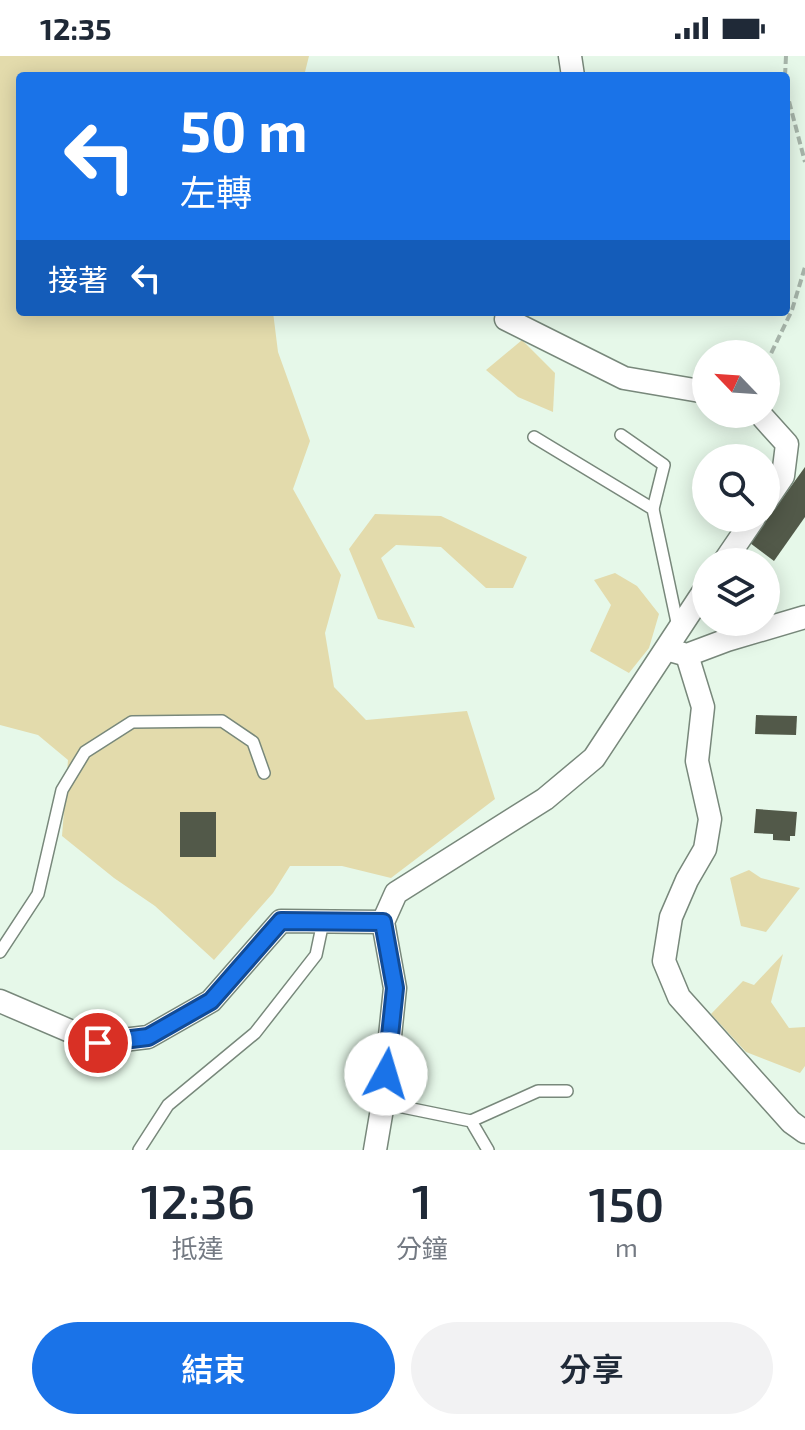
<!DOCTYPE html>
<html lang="zh-TW">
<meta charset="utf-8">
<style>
body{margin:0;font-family:"Exo 2","Noto Sans TC",sans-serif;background:#f2f2f3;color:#1f2937;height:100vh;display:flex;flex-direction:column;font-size:30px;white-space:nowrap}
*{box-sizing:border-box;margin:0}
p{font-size:26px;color:#747a83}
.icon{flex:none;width:44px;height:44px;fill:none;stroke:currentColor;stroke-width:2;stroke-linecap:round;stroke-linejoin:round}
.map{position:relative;height:1094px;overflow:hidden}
.details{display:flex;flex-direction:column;background:#fff;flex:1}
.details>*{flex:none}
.top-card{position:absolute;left:16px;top:16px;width:774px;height:244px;border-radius:8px;box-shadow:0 4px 20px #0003;background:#1a73e8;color:#fff;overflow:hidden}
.needle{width:52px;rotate:295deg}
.fabs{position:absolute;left:692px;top:284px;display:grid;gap:16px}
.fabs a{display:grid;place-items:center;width:88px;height:88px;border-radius:50%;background:#fff;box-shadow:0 4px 20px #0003;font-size:40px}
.pin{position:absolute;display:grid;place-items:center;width:68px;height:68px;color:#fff;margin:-34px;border:4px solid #fff;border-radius:50%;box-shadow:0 2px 8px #0007}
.me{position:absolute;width:88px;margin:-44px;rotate:6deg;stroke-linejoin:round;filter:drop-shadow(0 0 6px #0008)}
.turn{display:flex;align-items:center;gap:28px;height:168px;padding:0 32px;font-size:36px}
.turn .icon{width:104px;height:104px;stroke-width:2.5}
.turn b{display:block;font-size:56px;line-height:68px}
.then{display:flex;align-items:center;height:76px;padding:0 32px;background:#0003;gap:16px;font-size:30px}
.eta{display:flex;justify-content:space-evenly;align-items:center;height:136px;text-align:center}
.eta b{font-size:48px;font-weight:600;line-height:56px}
.action{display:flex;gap:16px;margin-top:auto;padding:16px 32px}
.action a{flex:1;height:92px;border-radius:48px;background:#1a73e8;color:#fff;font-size:32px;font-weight:600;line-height:92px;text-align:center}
.action a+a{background:#f2f2f3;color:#1f2937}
.status{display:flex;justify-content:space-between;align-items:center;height:56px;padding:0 40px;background:#fff;direction:ltr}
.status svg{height:22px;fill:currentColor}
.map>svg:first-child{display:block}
.green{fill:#e3dbac}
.building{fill:#525949}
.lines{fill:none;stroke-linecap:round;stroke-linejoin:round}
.service-casing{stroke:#78887b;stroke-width:14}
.minor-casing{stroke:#78887b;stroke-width:25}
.path{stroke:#a7b5aa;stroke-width:4;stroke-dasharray:8 4;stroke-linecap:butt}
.service{stroke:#fff;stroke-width:11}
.minor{stroke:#fff;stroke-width:22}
.route-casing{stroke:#114b97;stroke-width:20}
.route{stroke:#1a73e8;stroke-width:14}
</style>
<div class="status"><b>12:35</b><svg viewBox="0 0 49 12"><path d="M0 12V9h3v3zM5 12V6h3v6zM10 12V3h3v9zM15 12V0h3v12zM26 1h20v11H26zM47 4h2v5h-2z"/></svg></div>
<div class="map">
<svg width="805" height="1094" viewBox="0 0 805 1094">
<rect width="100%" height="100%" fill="#e6f8e9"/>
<g class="green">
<path d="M0,0H309L304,20H20V256H273L278,296L310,385L293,433L341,519L325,577L334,631L366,664L467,655L495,743L391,822L342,810H290L273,837L214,904L155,850L114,822L62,780L68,704L38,679L0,669Z"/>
<path d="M522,284L555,317L553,356L518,341L486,314Z"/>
<path d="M375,458L441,460L527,501L513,532H486L441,491L396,489L381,502L415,572L378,563L349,493Z"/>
<path d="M615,517L637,530L659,558L649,592L629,617L590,595L611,549L594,524Z"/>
<path d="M749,814L761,822L800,832L766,876L741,870L730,822Z"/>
<path d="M783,898L771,946L789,972L805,971V1010L800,1017L746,996L711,958L743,925L754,929Z"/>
</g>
<g class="building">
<path d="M805,411V461L774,505L750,487Z"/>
<path d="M756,659L797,660L796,679L755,678Z"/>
<path d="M756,753L797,756L795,780H790V785L773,784V778L754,777Z"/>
<rect x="180" y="756" width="36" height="45"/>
</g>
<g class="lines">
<defs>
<g id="service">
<path d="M621,379L664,409L653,453"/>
<path d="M534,381L653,453L678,571"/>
<path d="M0,896L38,838L62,734L85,696L132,666L222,665L253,686L264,717"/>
<path d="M383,1047L471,1065L488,1094"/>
<path d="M471,1065L538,1035H567"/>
<path d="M139,1094L168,1049L255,977L316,899L323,866"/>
</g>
<g id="minor">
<path d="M570,0L573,20"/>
<path d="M506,263L624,322L706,336"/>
<path d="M760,358L787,388L783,420L766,445"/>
<path d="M724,506L754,462"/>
<path d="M673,595L687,599L727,584L805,561"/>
<path d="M687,599L703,651L697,705L710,763L705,793L687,824L671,861L664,905L679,941L791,1066L805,1076"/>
<path d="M0,945L98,987L148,981L211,945L281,865L383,866"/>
<path d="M375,1094L383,1047L395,932L383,866L396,837L545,743L594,702L706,532"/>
</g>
</defs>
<use href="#service" class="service-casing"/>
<use href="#minor" class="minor-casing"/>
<g class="path">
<path d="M785,20L786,0"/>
<path d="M786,34L805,106"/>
<path d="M766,308L792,254L805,211"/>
</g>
<use href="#service" class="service"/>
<use href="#minor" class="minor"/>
</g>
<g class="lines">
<defs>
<path id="route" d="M98,987L148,981L211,945L281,865L383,866L395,932L386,1018"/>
</defs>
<use href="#route" class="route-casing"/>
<use href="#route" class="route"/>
</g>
</svg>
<div class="fabs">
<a><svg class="needle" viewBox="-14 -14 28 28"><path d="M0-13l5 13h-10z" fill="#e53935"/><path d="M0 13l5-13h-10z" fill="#747a83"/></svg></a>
<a><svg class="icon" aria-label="search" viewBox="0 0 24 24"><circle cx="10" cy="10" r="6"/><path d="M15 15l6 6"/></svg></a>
<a><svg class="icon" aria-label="layers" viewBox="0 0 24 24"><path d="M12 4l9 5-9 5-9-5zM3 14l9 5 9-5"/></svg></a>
</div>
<div class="pin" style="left:98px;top:987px;background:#d93025"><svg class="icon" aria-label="arrive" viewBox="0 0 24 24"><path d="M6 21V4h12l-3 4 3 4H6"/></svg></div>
<svg class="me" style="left:386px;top:1018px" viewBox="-20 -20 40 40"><circle r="19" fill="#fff"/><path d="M0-13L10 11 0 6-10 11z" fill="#1a73e8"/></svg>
<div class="top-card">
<div class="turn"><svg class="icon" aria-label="left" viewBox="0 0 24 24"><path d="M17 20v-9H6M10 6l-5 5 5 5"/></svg><div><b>50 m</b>左轉</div></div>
<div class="then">接著<svg class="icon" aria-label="left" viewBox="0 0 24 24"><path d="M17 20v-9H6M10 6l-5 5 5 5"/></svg></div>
</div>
</div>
<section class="details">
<div class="eta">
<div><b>12:36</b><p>抵達</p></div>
<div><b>1</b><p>分鐘</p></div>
<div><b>150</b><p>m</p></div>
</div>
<div class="action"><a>結束</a><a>分享</a></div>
</section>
